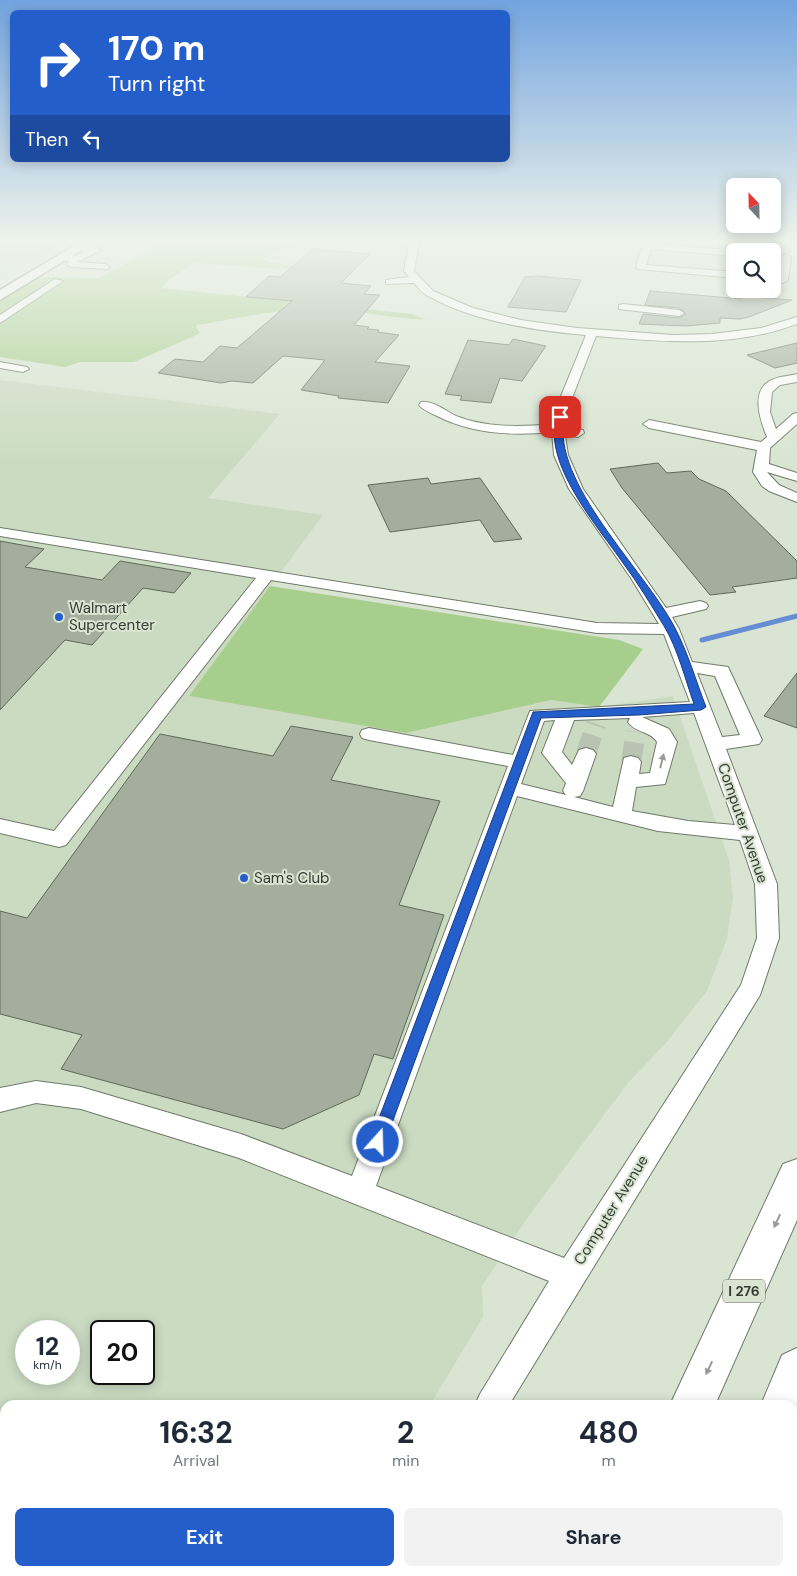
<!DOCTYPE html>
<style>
body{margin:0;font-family:"DM Sans",sans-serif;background:#f2f2f3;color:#1f2937;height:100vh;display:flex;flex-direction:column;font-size:19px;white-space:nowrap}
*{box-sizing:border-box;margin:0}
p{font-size:16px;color:#747a83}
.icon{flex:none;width:28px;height:28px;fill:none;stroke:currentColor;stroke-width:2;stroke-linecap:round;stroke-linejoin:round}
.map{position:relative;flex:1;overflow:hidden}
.panel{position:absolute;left:0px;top:1400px;width:798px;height:176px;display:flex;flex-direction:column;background:#fff;border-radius:15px 15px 0 0;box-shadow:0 2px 12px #0003}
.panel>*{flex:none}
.guide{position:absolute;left:10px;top:10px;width:500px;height:152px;border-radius:8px;box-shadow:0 2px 12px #0003;background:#235eca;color:#fff;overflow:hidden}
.needle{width:32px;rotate:338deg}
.buttons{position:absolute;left:726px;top:178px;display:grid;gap:10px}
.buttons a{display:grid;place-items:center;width:55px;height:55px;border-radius:8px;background:#fff;box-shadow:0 2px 12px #0003;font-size:25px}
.speed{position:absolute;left:15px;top:1320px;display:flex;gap:10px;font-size:25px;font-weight:700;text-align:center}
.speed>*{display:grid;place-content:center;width:65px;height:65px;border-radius:50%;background:#fff;box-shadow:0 2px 12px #0003;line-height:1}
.speed small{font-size:12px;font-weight:400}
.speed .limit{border:2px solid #111;border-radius:8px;background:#fff;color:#111}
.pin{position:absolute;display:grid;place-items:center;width:42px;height:42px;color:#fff;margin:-21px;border-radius:10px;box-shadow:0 2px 8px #0006}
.me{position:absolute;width:55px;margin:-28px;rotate:20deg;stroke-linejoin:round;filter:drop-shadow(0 0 4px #0008)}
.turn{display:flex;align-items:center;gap:18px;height:105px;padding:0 15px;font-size:22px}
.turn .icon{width:65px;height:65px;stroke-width:2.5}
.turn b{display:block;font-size:35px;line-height:42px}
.then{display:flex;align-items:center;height:48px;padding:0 15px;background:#0003;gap:10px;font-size:19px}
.eta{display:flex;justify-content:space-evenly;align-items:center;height:85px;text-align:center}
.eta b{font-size:30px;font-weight:700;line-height:35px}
.cta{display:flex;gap:10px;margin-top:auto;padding:10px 15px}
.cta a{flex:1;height:58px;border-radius:8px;background:#235eca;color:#fff;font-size:20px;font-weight:700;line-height:58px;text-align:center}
.cta a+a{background:#f2f2f3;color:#1f2937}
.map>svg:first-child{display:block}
.built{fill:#cbdbc2;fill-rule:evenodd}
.green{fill:#a8ce8e}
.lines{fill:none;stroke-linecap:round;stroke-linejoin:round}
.stream{stroke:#658dd2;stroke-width:5}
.building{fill:#a3ae9c;stroke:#5f6959}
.minor-tunnel{stroke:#b8c3b2;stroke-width:20;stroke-dasharray:20 10;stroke-linecap:butt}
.minor-casing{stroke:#6f7968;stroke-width:2}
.major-casing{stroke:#6f7968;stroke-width:3}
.highway-casing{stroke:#6f7968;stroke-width:2}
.minor{fill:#fff;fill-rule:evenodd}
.major{fill:#fff;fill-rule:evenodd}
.highway{fill:#fff;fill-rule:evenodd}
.oneway{fill:#9a9c98}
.route{fill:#235eca;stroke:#173d83}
.poi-dot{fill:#235eca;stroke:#d9e5d2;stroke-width:2}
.labels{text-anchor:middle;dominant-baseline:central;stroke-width:4;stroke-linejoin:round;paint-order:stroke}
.shield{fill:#d9e5d2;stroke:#666d62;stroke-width:1}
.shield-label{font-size:14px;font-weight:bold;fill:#353a32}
.poi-label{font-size:15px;fill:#353a32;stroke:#d9e5d2;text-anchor:start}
.street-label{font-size:15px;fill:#353a32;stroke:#d9e5d2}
</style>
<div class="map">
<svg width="797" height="1576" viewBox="0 0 797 1576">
<rect width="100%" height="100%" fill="#d9e5d2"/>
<g class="built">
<path d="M0,243H63L0,279Z"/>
<path d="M0,380L280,414L208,498L323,515L189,696L406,733L551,700L599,707L673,696L729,860L733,898L727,939L707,991L665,1044L628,1083L528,1217L482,1286L483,1317L430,1405H5V1571H303L300,1576H0ZM26,1331H69V1374H26ZM101,1331H144V1374H101Z"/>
</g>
<g class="green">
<path d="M166,243H308L280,249L264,258L268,262L298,266L294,270L194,263L170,279L161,288L412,314L425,319C419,322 346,309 331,309C285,307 242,318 197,325L196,328L200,332L199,334L134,362H80L65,367L0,357V300L34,280L45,277L98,278Z"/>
<path d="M270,586L619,640L643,649L599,707L551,700L406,733L189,696Z"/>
</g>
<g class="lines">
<path class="stream" d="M702,640L797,616"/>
</g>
<g class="building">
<path d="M313,249L370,254L341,283L371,286L364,294L380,295L354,325L369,327L367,329L379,330L377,332L399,335L375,362L410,366L388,403L338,398L339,396L301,390L325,360L283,356L253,383L232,381L221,383L158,373L175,359L203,362L220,346L237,348L292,301L246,297L269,276L280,277Z"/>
<path d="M537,276L581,280L566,312L508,307L525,277Z"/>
<path d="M650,291L742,299V296L792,300L749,317L740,319L720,318V323L686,326L639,324L643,314L679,318L686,314L679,308L645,305Z"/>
<path d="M513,339L546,346L522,381L500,378L491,403L460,400L462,396L445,394L468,340L509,345Z"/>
<path d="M797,343V363L775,368L747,355Z"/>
<path d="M658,463L667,473L691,471L699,479L726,491L797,561V578L732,587L736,592L710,595L622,488L610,469Z"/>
<path d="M428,478L431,484L480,478L522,539L494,542L480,520L390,532L368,485Z"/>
<path d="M0,541L44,549L25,567L102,580L120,561L191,573L174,593L143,588L92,645L65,640L0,710Z"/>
<path d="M797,673V728L764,716Z"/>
<path d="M291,726L353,737L331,780L440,801L399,905L444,915L393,1059L374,1054L359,1095L283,1129L61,1069L82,1035L0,1014V911L27,918L160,734L273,756Z"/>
</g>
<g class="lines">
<g class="minor-tunnel">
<path d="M586,754L596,724"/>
<path d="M631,762L636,732"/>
</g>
<defs>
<g id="minor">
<path d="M409,243H419L414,271L433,291L473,308L521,320L577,328L673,335L712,334L761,328L797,317V324C733,348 663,342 596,336L569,406L565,427L583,430L584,433L578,437L565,435L568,455L583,489L666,608L700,601L706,603L708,606L706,609L672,617L679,629L692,662L728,667L762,740L759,744L726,749L777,884L779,938L760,995L509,1405H475L480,1394L549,1281L239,1158L81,1109L36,1103L0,1112V1088L36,1081L81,1087L241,1134L352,1176L508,766L369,740L362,738L360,734L362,730L369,728L513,755L530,711L690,702L664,634L597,633L271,580L66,845L59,847L0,833V819L54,831L256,578L0,536V528L597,623L659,624L631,578L569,489L554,455L552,432C512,436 471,434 435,415C429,412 423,410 419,405L421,402C432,400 446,411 456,416C486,428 521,427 553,424L557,406L586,335C536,331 472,321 428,296C422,293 418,287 414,283L386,284V280L409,277L404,271ZM697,673L715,676L740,735L722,737ZM694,713L735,825L688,821L632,811L636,787L665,784L677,742L669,729L642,717ZM630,718L628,722C635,733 651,731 657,742L650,773L639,774L641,762L638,758L631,756L624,758L613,807L574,797L580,796L583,791L596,754L593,750L586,748L579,750L572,765L562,752L574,720ZM555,720L542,753L566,783L563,791L566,795L521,784L544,721ZM517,796L658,831L740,840L755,884L757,938L741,985L564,1258L376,1186Z"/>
<path d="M647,243L738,251H735V256L651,249L646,265L735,272V278L638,269L636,267L642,246Z"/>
<path d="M78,245L96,247L101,250L77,262L105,264L110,267L108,269L71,267L66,264L70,261L60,260V256H75L85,252L75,250L73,248Z"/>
<path d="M786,254L791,257L788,280L783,283L772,282V276L779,277L781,257Z"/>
<path d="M55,279L63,281L0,323V315Z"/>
<path d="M623,304L679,310L684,313L679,316L619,309V305Z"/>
<path d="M0,362L27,367L29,369L23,372L0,368Z"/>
<path d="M797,374V382L780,385L772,392L770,412L776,429L793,414L797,413V424L770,448L769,464L797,473V481L767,472L779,485L797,493V502L769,491L762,486L753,472L757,450L649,428L643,424L649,420L761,442L767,437C760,420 749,388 774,379C781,376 790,376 797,374Z"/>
<path d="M371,1571H408L406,1576H369Z"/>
</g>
<path id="major" d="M79,243H93L0,300V290Z"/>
<g id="highway">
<path d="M797,1159V1220L715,1405H670L783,1164Z"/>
<path d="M797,1348V1421L792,1423V1405H761L782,1355Z"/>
<path d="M590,1571H639L638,1576H588Z"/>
<path d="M689,1571H738L737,1576H687Z"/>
</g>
</defs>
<use href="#minor" class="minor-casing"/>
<use href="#major" class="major-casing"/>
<use href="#highway" class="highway-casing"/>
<use href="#minor" class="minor"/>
<use href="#major" class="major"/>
<use href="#highway" class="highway"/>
</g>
<defs><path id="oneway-solid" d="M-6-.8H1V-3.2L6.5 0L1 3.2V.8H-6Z" transform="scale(1.25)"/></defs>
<g class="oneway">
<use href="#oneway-solid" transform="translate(662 761) rotate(-76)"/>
<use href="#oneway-solid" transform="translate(777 1221) rotate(115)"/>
<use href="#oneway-solid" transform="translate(709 1368) rotate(115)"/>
</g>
<linearGradient id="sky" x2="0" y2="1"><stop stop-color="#73a4df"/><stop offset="0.52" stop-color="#eef3eb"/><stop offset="1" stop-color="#eef3eb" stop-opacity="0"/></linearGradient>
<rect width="797" height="463" fill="url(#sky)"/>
<path class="route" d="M558,415L564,417C551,483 645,570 675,628C688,653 696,681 706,707L701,710L639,715L541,718L385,1142L383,1147L378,1149L372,1147L370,1142L533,712L694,704C685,679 678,649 664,626C651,605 638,583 623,563C599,528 539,460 558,415Z"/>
<g class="poi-dot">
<circle cx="59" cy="617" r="5"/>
<circle cx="244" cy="878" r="5"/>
</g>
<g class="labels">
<rect class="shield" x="723" y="1279.5" width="42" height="23" rx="4"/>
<g class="shield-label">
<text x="744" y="1291">I 276</text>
</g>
<g class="poi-label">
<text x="69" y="608">Walmart<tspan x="69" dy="17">Supercenter</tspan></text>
<text x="254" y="878">Sam's Club</text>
</g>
<g class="street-label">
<text transform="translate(743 823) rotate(71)">Computer Avenue</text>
<text transform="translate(611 1210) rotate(-58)">Computer Avenue</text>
</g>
</g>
</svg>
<div class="buttons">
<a><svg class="needle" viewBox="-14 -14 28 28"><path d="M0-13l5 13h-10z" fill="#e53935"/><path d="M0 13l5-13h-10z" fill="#747a83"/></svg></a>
<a><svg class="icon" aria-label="search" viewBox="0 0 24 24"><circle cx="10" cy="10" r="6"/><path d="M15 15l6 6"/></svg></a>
</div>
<div class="speed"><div>12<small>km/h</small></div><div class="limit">20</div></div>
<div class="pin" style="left:560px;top:417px;background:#d93025"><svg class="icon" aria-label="arrive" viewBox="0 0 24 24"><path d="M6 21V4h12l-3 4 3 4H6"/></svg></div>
<svg class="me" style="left:378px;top:1142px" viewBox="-20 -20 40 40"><circle r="17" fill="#235eca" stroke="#fff" stroke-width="3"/><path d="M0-11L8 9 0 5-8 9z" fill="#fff"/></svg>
<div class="guide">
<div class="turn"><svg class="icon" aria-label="right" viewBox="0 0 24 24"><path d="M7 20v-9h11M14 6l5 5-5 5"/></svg><div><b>170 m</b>Turn right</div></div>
<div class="then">Then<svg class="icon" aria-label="left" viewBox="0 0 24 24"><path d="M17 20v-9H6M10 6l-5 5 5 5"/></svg></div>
</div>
<section class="panel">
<div class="eta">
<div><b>16:32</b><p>Arrival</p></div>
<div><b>2</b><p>min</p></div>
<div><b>480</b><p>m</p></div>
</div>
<div class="cta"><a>Exit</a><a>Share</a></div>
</section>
</div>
